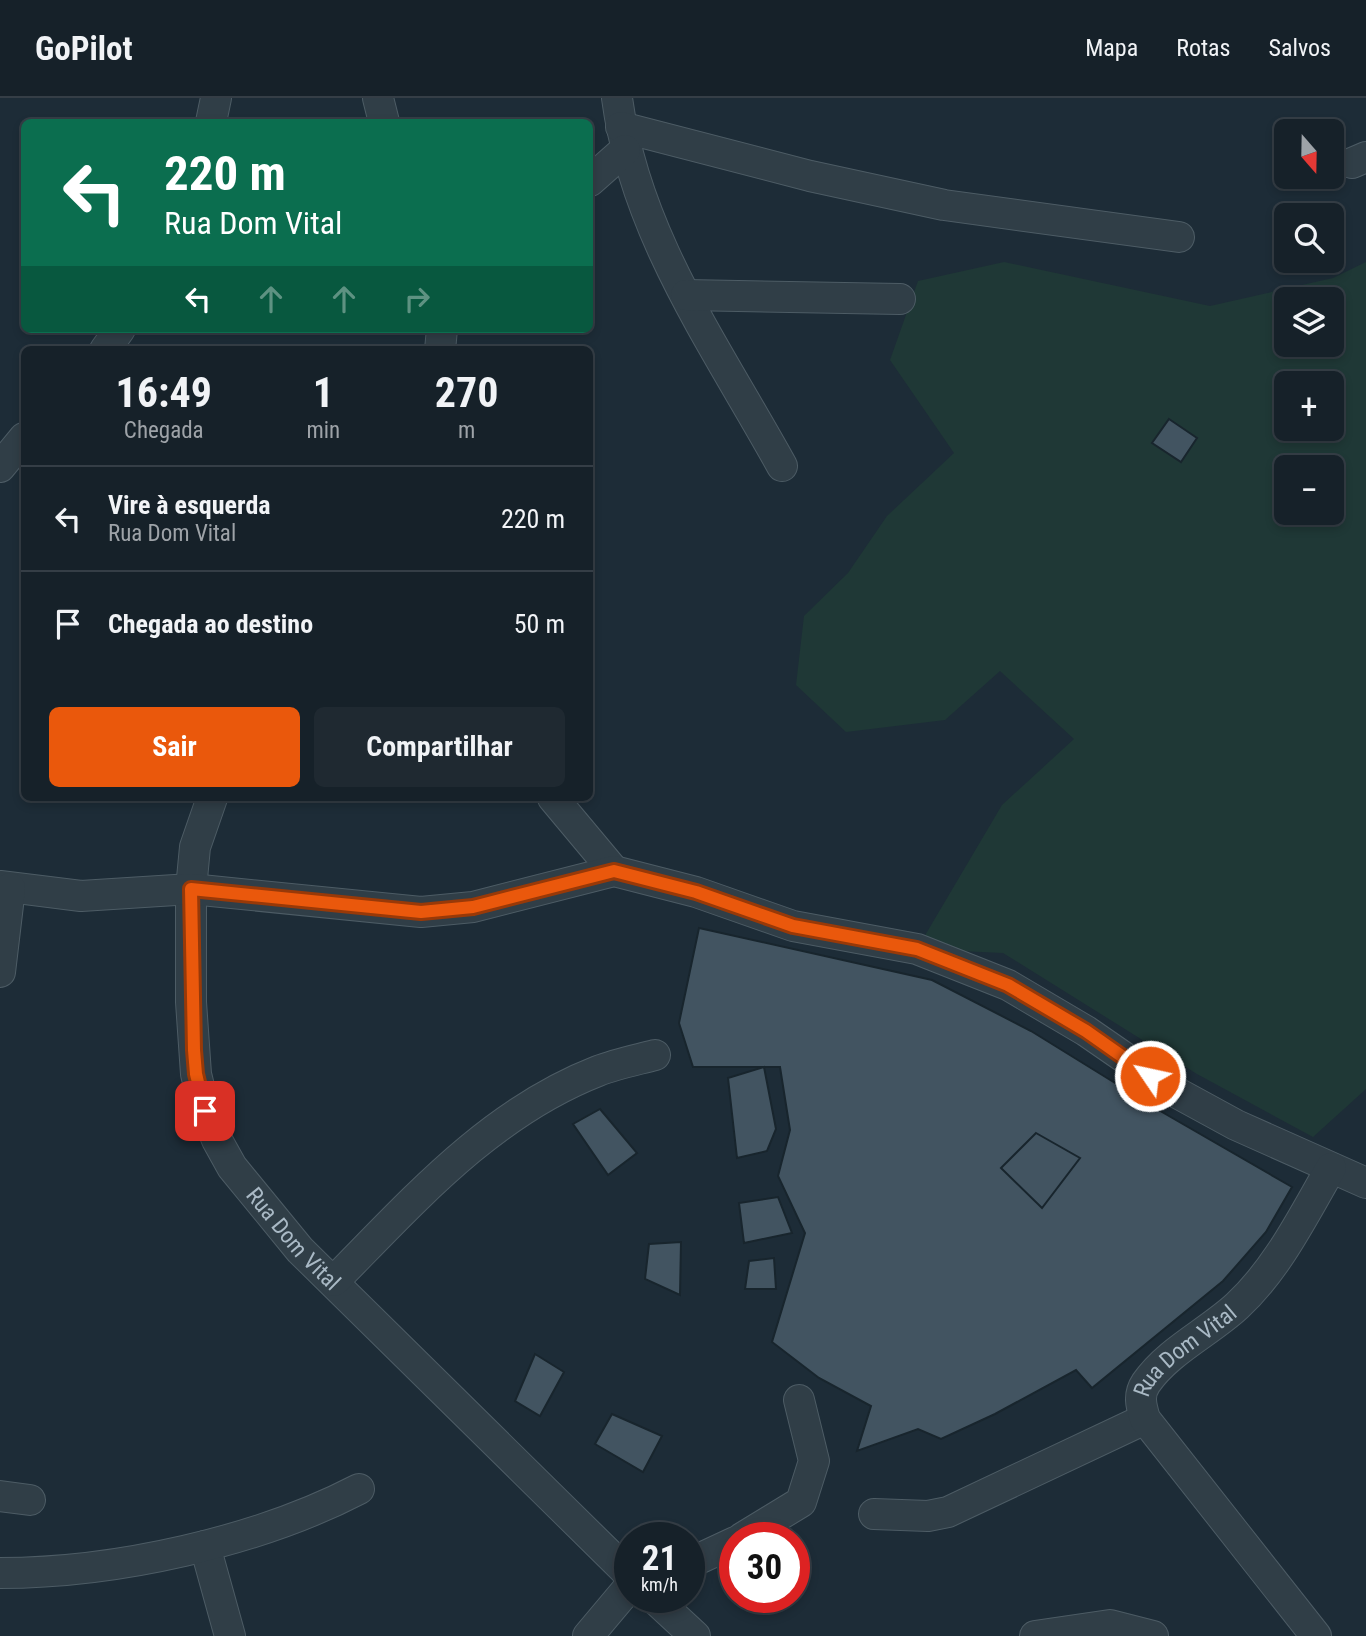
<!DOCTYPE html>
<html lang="pt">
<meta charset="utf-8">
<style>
body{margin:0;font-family:"Roboto Condensed",sans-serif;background:#1f2931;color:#f1f3f6;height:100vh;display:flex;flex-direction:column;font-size:26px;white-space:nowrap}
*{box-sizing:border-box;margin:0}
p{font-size:23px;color:#9ea3a8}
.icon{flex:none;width:38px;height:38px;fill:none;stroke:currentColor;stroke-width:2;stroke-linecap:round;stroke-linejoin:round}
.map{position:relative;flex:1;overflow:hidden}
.sheet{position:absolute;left:21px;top:248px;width:572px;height:455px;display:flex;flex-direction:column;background:#162129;border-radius:10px;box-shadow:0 4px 10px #0003,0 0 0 2px #353e46}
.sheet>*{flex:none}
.banner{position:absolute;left:21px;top:21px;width:572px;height:214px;border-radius:10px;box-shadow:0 4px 10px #0003,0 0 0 2px #353e46;background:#0b6e4f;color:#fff;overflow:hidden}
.needle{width:46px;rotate:160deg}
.buttons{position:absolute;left:1274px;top:21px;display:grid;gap:14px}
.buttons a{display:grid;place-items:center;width:70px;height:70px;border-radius:10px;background:#162129;box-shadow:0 4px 10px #0003,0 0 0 2px #353e46;font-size:35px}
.speed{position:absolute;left:614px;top:1424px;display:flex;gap:14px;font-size:35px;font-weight:700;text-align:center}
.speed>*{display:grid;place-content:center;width:91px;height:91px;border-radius:50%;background:#162129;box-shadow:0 4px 10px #0003,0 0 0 2px #353e46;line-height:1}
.speed small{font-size:18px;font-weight:400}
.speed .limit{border:10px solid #d22;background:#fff;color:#111}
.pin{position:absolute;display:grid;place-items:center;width:60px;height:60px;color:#fff;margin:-30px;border-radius:14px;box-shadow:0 4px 10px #0006}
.me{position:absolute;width:77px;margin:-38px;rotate:304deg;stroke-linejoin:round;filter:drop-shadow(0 0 5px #0008)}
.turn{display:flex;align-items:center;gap:24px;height:147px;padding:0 28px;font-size:32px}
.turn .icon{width:91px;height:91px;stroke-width:2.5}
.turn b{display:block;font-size:49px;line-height:60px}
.lanes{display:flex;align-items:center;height:66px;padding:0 28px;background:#0003;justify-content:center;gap:35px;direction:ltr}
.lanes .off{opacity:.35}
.eta{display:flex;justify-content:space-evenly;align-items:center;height:119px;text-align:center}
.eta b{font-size:42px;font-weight:700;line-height:49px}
.action{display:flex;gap:14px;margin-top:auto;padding:14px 28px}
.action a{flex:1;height:80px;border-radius:10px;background:#ea580c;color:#fff;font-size:28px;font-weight:700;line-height:80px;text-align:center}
.action a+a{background:#1f2931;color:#f1f3f6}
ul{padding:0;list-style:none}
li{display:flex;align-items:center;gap:21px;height:105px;padding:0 28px;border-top:2px solid #353e46}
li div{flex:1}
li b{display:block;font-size:26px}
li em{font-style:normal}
header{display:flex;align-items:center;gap:42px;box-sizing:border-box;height:98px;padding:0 35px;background:#162129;border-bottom:2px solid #353e46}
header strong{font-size:33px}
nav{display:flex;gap:38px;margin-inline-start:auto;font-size:24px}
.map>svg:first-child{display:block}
.green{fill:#1f3836;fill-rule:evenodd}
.building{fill:#425461;stroke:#18252d;stroke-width:2}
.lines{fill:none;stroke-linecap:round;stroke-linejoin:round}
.street-casing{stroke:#4d5c65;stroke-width:32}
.street{stroke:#303e47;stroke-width:30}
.route-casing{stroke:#983908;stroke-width:18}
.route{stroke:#ea580c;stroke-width:12}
.labels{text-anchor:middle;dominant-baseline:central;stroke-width:7;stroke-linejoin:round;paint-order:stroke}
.street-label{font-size:23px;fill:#a9b9c5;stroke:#16232b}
</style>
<header>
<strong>GoPilot</strong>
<nav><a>Mapa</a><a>Rotas</a><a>Salvos</a></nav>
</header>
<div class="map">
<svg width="1366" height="1538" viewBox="0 0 1366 1538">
<rect width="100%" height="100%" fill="#1d2c37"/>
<path class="green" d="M1004,164L1210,208L1333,180L1366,164V991L1313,1039L1197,976L1003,855L917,851L1002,707L1074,641L1000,573L945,622L846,634L796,587L804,518L848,475L887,418L954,355L890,262L918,183ZM1286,201H1332V247H1286ZM1286,285H1332V331H1286ZM1286,369H1332V415H1286Z"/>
<g class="building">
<path d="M1169,321L1197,340L1181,364L1152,345Z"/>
<path d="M699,830L932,882L1031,933L1162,1014L1292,1089L1266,1134L1223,1183L1092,1290L1076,1272L995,1316L941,1341L918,1331L857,1353L871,1308L819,1280L772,1244L805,1135L778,1078L790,1032L780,969H693L679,925Z"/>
<path d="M764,969L776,1031L767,1053L737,1060L728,980Z"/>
<path d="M600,1011L637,1055L608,1077L573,1026Z"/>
<path d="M1036,1035L1080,1060L1042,1110L1001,1070Z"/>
<path d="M778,1099L792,1135L744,1145L739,1105Z"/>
<path d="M681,1144L680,1197L645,1181L649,1146Z"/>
<path d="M774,1160L776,1191H745L749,1163Z"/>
<path d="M535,1256L564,1274L540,1318L515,1303Z"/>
<path d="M612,1316L662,1338L643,1374L595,1346Z"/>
</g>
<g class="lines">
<defs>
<g id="street">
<path d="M378,0L384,24"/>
<path d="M617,0C635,137 717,250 782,368"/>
<path d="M211,24L216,0"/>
<path d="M621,29L810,78L944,107L1179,139"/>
<path d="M1352,65L1366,59"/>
<path d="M590,83L625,52"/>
<path d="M686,197L900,201"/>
<path d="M105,252L120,231"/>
<path d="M440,252L442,231"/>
<path d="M0,369L24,340"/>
<path id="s1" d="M212,700L195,749L191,791V904L196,976L205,1013L217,1042L232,1069L300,1152L630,1477"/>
<path d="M553,700L614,773"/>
<path d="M0,788L81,798L191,791L421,814L473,809L614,773L696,794L793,828L917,851L1008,887L1086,933L1170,991L1236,1027L1366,1085"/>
<path d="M0,874L10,790"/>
<path d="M334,1183C414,1102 490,1015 598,973C616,966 636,962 655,957"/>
<path d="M0,1398L30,1402"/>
<path d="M874,1416L928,1418L948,1414L1145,1321"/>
<path d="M742,1440L801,1404L814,1363L799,1302"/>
<path d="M205,1448L230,1538"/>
<path d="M690,1465L735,1444"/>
<path d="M0,1475C115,1475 257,1444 359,1391"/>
<path d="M654,1500L695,1538"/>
<path d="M588,1538L630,1488"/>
<path d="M1035,1538L1110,1527L1153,1538"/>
<path id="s2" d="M1316,1538L1145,1321C1141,1307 1138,1297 1146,1285C1168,1253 1209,1234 1237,1208C1278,1170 1303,1118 1331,1070"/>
</g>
</defs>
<use href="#street" class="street-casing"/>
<use href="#street" class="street"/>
</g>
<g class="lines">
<defs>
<path id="route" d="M205,1013L196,976L194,952L191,791L421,814L473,809L614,773L696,794L793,828L917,851L1008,887L1086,933L1150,978"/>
</defs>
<use href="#route" class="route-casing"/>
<use href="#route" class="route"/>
</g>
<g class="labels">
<g class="street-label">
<text stroke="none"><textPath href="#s1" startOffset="474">Rua Dom Vital</textPath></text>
<text stroke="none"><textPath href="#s2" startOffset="364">Rua Dom Vital</textPath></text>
</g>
</g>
</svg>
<div class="buttons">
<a><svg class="needle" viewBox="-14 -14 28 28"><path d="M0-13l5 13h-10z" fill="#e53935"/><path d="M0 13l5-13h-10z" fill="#9ea3a8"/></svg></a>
<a><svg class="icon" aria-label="search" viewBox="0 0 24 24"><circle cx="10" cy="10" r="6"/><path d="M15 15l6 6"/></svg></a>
<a><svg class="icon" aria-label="layers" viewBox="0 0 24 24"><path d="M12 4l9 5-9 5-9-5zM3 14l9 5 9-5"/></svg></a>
<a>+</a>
<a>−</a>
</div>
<div class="speed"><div>21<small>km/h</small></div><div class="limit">30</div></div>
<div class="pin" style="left:205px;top:1013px;background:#d93025"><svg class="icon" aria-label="arrive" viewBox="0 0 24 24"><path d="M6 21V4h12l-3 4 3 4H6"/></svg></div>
<svg class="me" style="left:1150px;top:978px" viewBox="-20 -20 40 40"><circle r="17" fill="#ea580c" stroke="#fff" stroke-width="3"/><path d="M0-11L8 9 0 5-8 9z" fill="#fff"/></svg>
<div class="banner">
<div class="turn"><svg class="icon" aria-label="left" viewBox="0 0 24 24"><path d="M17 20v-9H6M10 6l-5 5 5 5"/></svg><div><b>220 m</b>Rua Dom Vital</div></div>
<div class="lanes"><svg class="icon" aria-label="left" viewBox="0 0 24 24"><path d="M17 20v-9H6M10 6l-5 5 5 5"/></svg><svg class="icon off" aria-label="ahead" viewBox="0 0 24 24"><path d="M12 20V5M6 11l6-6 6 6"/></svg><svg class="icon off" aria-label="ahead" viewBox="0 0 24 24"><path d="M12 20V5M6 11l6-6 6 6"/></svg><svg class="icon off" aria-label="right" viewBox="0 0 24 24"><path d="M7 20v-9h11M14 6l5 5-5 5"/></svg></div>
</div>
<section class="sheet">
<div class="eta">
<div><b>16:49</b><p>Chegada</p></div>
<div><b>1</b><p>min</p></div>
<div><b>270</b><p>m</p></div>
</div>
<ul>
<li><svg class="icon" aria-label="left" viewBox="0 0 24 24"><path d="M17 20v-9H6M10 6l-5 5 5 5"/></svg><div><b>Vire à esquerda</b><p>Rua Dom Vital</p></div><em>220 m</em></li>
<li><svg class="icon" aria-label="arrive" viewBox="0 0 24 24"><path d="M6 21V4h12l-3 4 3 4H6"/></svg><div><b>Chegada ao destino</b></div><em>50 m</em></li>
</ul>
<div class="action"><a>Sair</a><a>Compartilhar</a></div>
</section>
</div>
